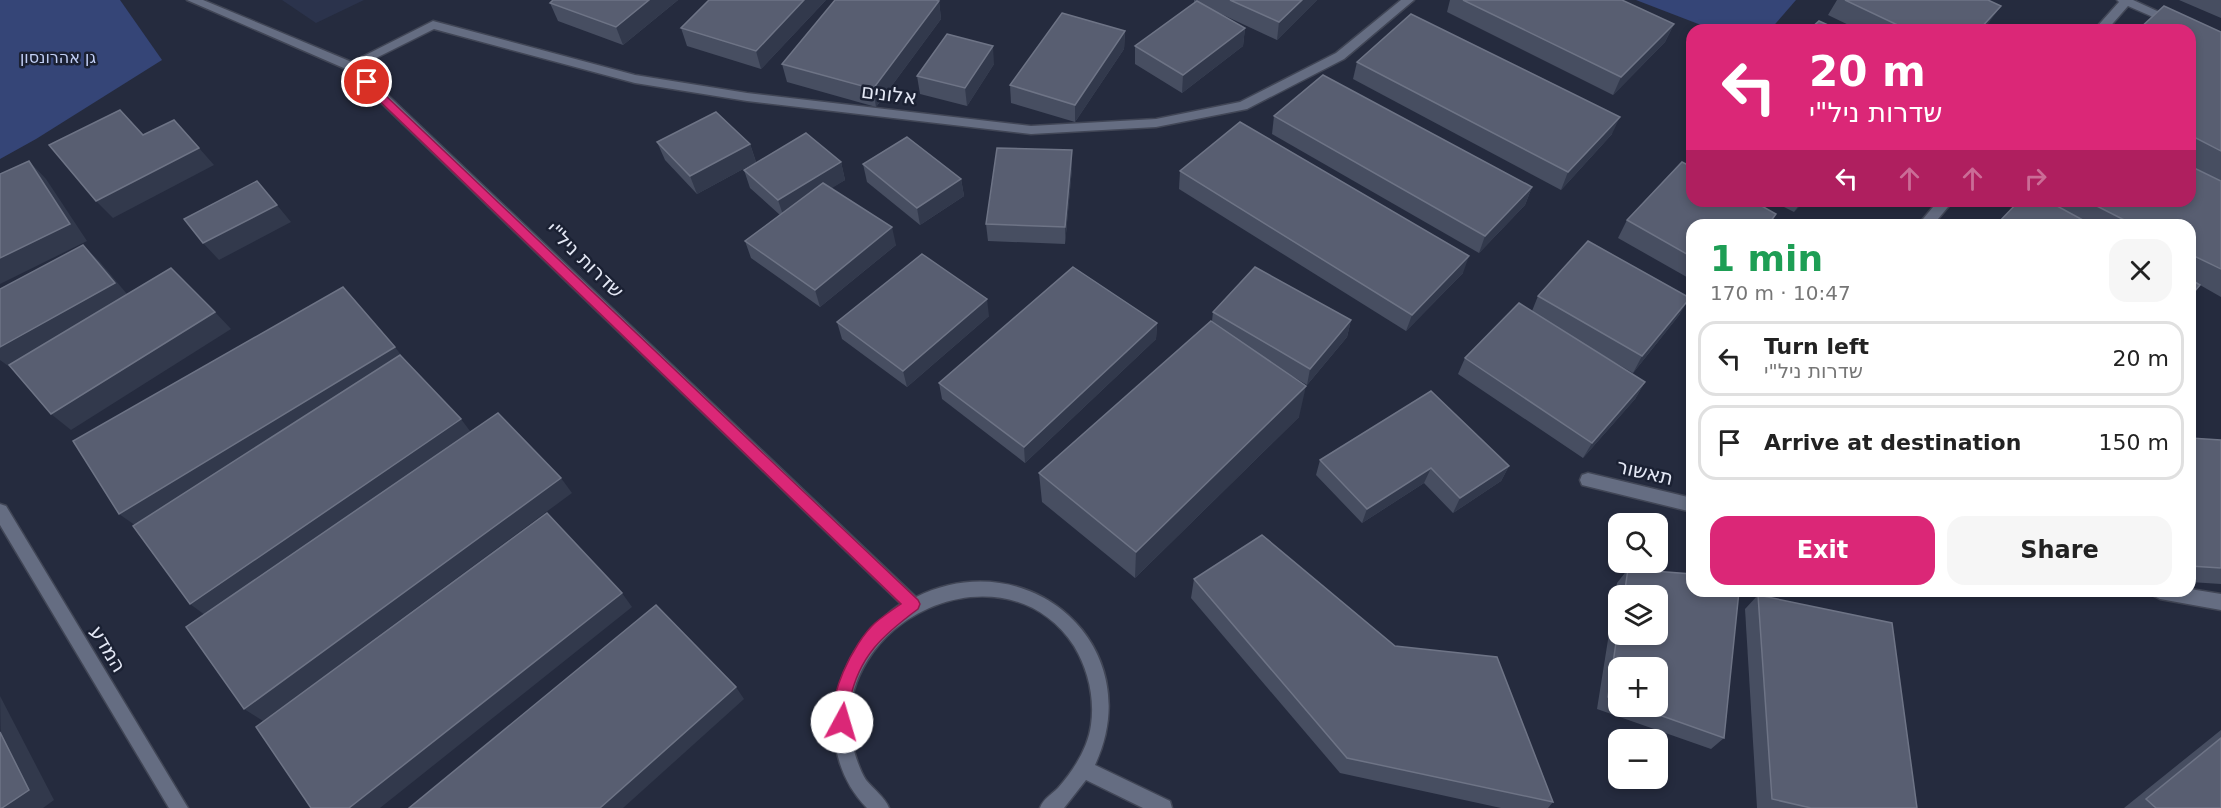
<!DOCTYPE html>
<meta charset="utf-8">
<style>
body{margin:0;font-family:"DejaVu Sans",Heebo,sans-serif;background:#f6f6f6;color:#222;height:100vh;display:flex;flex-direction:column;font-size:22px;white-space:nowrap}
*{box-sizing:border-box;margin:0}
p{font-size:20px;color:#767676}
.icon{flex:none;width:33px;height:33px;fill:none;stroke:currentColor;stroke-width:2;stroke-linecap:round;stroke-linejoin:round}
.map{position:relative;flex:1;overflow:hidden}
.side{position:absolute;left:1686px;top:219px;width:510px;height:378px;display:flex;flex-direction:column;background:#fff;border-radius:18px;box-shadow:0 3px 9px #0003}
.side>*{flex:none}
.guide{position:absolute;left:1686px;top:24px;width:510px;height:183px;border-radius:18px;box-shadow:0 3px 9px #0003;background:#db2777;color:#fff;overflow:hidden}
.controls{position:absolute;left:1608px;top:513px;display:grid;gap:12px}
.controls a{display:grid;place-items:center;width:60px;height:60px;border-radius:12px;background:#fff;box-shadow:0 3px 9px #0003;font-size:30px}
.pin{position:absolute;display:grid;place-items:center;width:51px;height:51px;color:#fff;margin:-26px;border:3px solid #fff;border-radius:50%;box-shadow:0 2px 6px #0007}
.me{position:absolute;width:66px;margin:-33px;rotate:6deg;stroke-linejoin:round;filter:drop-shadow(0 0 4px #0008)}
.turn{display:flex;align-items:center;gap:21px;height:126px;padding:0 24px;font-size:27px}
.turn .icon{width:78px;height:78px;stroke-width:2.5}
.turn b{display:block;font-size:42px;line-height:51px}
.lanes{display:flex;align-items:center;height:57px;padding:0 24px;background:#0003;justify-content:center;gap:30px;direction:ltr}
.lanes .off{opacity:.35}
.round{display:grid;place-items:center;flex:none;width:63px;height:63px;border-radius:18px;background:#f6f6f6}
.overview{display:flex;align-items:center;justify-content:space-between;height:102px;padding:0 24px}
h1{font-size:36px;font-weight:800;line-height:45px;color:#1e9e55}
.button{display:flex;gap:12px;margin-top:auto;padding:12px 24px}
.button a{flex:1;height:69px;border-radius:18px;background:#db2777;color:#fff;font-size:24px;font-weight:800;line-height:69px;text-align:center}
.button a+a{background:#f6f6f6;color:#222}
ul{padding:0;list-style:none}
li{display:flex;align-items:center;gap:18px;height:75px;margin:0 12px 9px;padding:0 12px;border:3px solid #e0e0e0;border-radius:18px}
li div{flex:1}
li b{display:block;font-size:22px}
li em{font-style:normal}
.map>svg:first-child{display:block}
.built{fill:#2b334c}
.green{fill:#354577}
.lines{fill:none;stroke-linecap:round;stroke-linejoin:round}
.minor-casing{stroke:#414656;stroke-width:3}
.tertiary-casing{stroke:#414656;stroke-width:3}
.minor{fill:#656d82;fill-rule:evenodd}
.tertiary{fill:#656d82;fill-rule:evenodd}
.wall{fill:#474e61;fill-rule:evenodd}
.shaded-wall{fill:#32394c}
.building{fill:#585e71;stroke:#6e7486;stroke-width:1.5}
.route{fill:#db2777;stroke:#8e194d;stroke-width:1.5}
.labels{text-anchor:middle;dominant-baseline:central;stroke-width:5;stroke-linejoin:round;paint-order:stroke}
.far-park-label{font-size:16px;fill:#c2d0f6;stroke:#1b2133}
.street-label{font-size:20px;fill:#e4e8f5;stroke:#1b2133}
</style>
<div class="map">
<svg width="2221" height="808" viewBox="0 0 2221 808">
<rect width="100%" height="100%" fill="#252b3e"/>
<path class="built" d="M282,0H364L316,23Z"/>
<g class="green">
<path d="M0,0H120L162,60L36,139L0,159Z"/>
<path d="M1636,0H1796L1770,30H1714Z"/>
</g>
<g class="lines">
<defs>
<g id="minor">
<path d="M1401,0H1414L1344,59L1247,109L1156,127L1031,134L747,101L635,83L434,29L354,69L350,70L344,66L433,21L635,75L747,93L1031,126L1156,119L1240,102L1336,53Z"/>
<path d="M2117,0H2133L2179,21L2177,24H2169L2128,6L2107,30H2094L2119,2Z"/>
<path d="M1938,201H1953L1933,225H1918Z"/>
<path d="M1588,473L1692,498V512L1582,485L1580,480L1582,475Z"/>
<path d="M0,504L6,506L188,808H169L0,525Z"/>
<path d="M2190,589L2221,594V610L2160,599L2154,596L2152,591H2190Z"/>
</g>
<path id="tertiary" d="M187,0H203L354,63L916,597C1029,541 1150,646 1095,765L1170,801L1172,808H1143L1086,780L1064,808H1040C1043,799 1051,795 1058,788C1073,771 1088,748 1091,725C1095,698 1088,669 1074,646C1004,539 829,621 852,742C854,753 860,771 866,780C874,790 885,797 889,808H867C816,757 827,668 879,622C886,615 893,608 901,604L346,69Z"/>
</defs>
<use href="#minor" class="minor-casing"/>
<use href="#tertiary" class="tertiary-casing"/>
<use href="#minor" class="minor"/>
<use href="#tertiary" class="tertiary"/>
</g>
<g class="wall">
<path d="M678,0L623,45L558,21L550,3Z"/>
<path d="M826,0L761,69L687,46L681,28Z"/>
<path d="M1194,0H1317L1277,40L1219,13L1245,28L1243,46L1182,93L1135,64V46L1195,3L1194,2Z"/>
<path d="M1450,0H1622L1674,24L1665,42L1613,95L1447,12Z"/>
<path d="M1837,0H1988V24L1983,30H1859L1828,15Z"/>
<path d="M2179,0H2221V18Z"/>
<path d="M939,1L941,19L876,107L787,82L782,64Z"/>
<path d="M2190,30L2221,32V297L2200,285L2190,297V225H1996L2019,201H2190Z"/>
<path d="M1125,31L1124,49L1075,122L1011,103L1010,85Z"/>
<path d="M1357,62L1612,134L1561,190L1353,79Z"/>
<path d="M994,64L967,106L920,94L917,76Z"/>
<path d="M1274,116L1532,187L1525,205L1479,253L1272,134Z"/>
<path d="M657,142L750,144L756,162L697,194L665,160Z"/>
<path d="M841,162L845,180L831,188L896,245L820,307L751,258L745,241L780,215L750,188L744,170Z"/>
<path d="M863,164L961,179L964,196L920,225L867,182Z"/>
<path d="M1072,168L1065,244L988,241L986,224Z"/>
<path d="M1180,171L1463,273L1406,331L1179,189Z"/>
<path d="M1772,201H1804L1794,212Z"/>
<path d="M1627,220L1692,225V280L1618,238Z"/>
<path d="M1538,296L1680,314L1633,373L1590,348L1645,382L1635,399L1583,458L1458,374L1465,358L1532,311Z"/>
<path d="M1213,312L1351,320L1347,337L1307,385L1292,376L1299,417L1135,578L1042,502L1039,473L1212,321Z"/>
<path d="M989,316L907,387L842,339L837,322Z"/>
<path d="M1157,323L1156,339L1025,463L942,399L939,383Z"/>
<path d="M2190,438L2221,440V584L2190,582Z"/>
<path d="M1320,460L1509,466L1501,481L1453,513L1424,483L1362,523L1316,475Z"/>
<path d="M1628,569L1692,574V591H1739L1724,738L1711,749L1597,709L1617,583ZM1618,596H1658V634H1618ZM1618,668H1658V706H1618Z"/>
<path d="M1194,579L1553,802L1548,808H1501L1340,773L1191,598Z"/>
<path d="M1758,595L1917,808H1757L1745,609Z"/>
<path d="M2221,730V808H2124Z"/>
</g>
<g class="shaded-wall">
<path d="M649,0H678L623,45L616,27Z"/>
<path d="M804,0H826L761,69L756,51Z"/>
<path d="M1302,0H1317L1277,40L1279,22Z"/>
<path d="M939,1L941,19L876,107L873,89Z"/>
<path d="M2001,6L1988,24L1983,30H1979Z"/>
<path d="M1674,24L1665,42L1613,95L1621,77Z"/>
<path d="M1245,28L1243,46L1182,93L1183,75Z"/>
<path d="M1125,31L1124,49L1075,122V105Z"/>
<path d="M993,46L994,64L967,106L965,88Z"/>
<path d="M1620,117L1612,134L1561,190L1568,172Z"/>
<path d="M750,144L756,162L697,194L690,176Z"/>
<path d="M199,148L214,165L113,218L96,201Z"/>
<path d="M1072,150V168L1065,244V227Z"/>
<path d="M29,161L46,179L87,241L0,284V258Z"/>
<path d="M841,162L845,180L784,218L778,200Z"/>
<path d="M961,179L964,196L920,225L917,208Z"/>
<path d="M1532,187L1525,205L1479,253L1485,236Z"/>
<path d="M1802,201H1804L1794,212Z"/>
<path d="M277,205L291,222L219,260L203,243Z"/>
<path d="M892,227L896,245L820,307L815,290Z"/>
<path d="M83,245L100,262L132,300L11,368L0,360V347Z"/>
<path d="M1469,256L1463,273L1406,331L1412,315Z"/>
<path d="M1690,298L1680,314L1633,373L1642,356Z"/>
<path d="M987,299L989,316L907,387L903,371Z"/>
<path d="M215,312L231,329L71,430L51,414Z"/>
<path d="M1351,320L1347,337L1307,385L1310,369Z"/>
<path d="M1157,323L1156,339L1025,463L1024,447Z"/>
<path d="M395,347L408,364L139,528L119,514Z"/>
<path d="M1645,382L1635,399L1583,458L1592,443Z"/>
<path d="M1306,386L1299,417L1135,578L1136,552Z"/>
<path d="M461,419L473,435L209,618L190,604Z"/>
<path d="M1509,466L1501,481L1453,513L1460,498Z"/>
<path d="M1431,468L1424,483L1362,523L1367,509Z"/>
<path d="M561,478L572,493L263,721L244,709Z"/>
<path d="M622,593L632,607L380,808H349Z"/>
<path d="M736,687L744,699L623,808H600Z"/>
<path d="M0,696L54,800L43,808H2Z"/>
</g>
<g class="building">
<path d="M553,0H649L616,27L550,3Z"/>
<path d="M709,0H804L756,51L681,28Z"/>
<path d="M835,0H936L939,1L873,89L782,64Z"/>
<path d="M1230,0H1302L1279,22Z"/>
<path d="M1463,0H1622L1674,24L1621,77Z"/>
<path d="M1845,0H1988L2001,6L1979,30H1908Z"/>
<path d="M1197,1L1245,28L1183,75L1135,46Z"/>
<path d="M2164,6L2221,32V151L2190,135V30H2138Z"/>
<path d="M1062,13L1125,31L1075,105L1010,85Z"/>
<path d="M1411,14L1620,117L1568,172L1357,62Z"/>
<path d="M1819,21L1839,30H1809Z"/>
<path d="M947,34L993,46L965,88L917,76Z"/>
<path d="M1323,75L1532,187L1485,236L1274,116Z"/>
<path d="M120,110L143,135L174,120L199,148L96,201L49,145Z"/>
<path d="M716,112L750,144L690,176L657,142Z"/>
<path d="M1240,122L1469,256L1412,315L1180,171Z"/>
<path d="M806,133L841,162L778,200L744,170Z"/>
<path d="M907,137L961,179L917,208L863,164Z"/>
<path d="M997,148L1072,150L1065,227L986,224Z"/>
<path d="M29,161L70,224L0,258V174Z"/>
<path d="M1682,162L1692,167V201H1753L1776,214L1768,225H1692V257L1627,220Z"/>
<path d="M2190,166L2221,181V269L2190,254V225H2134L2087,201H2190Z"/>
<path d="M257,181L277,205L203,243L184,219Z"/>
<path d="M823,183L892,227L815,290L745,241Z"/>
<path d="M2019,201H2048L2092,225H1996Z"/>
<path d="M1588,241L1690,298L1642,356L1538,296Z"/>
<path d="M83,245L115,283L0,347V289Z"/>
<path d="M922,254L987,299L903,371L837,322Z"/>
<path d="M1073,267L1157,323L1024,447L939,383Z"/>
<path d="M1255,267L1351,320L1310,369L1213,312Z"/>
<path d="M171,268L215,312L51,414L9,365Z"/>
<path d="M2190,279L2200,285L2190,297Z"/>
<path d="M343,287L395,347L119,514L73,441Z"/>
<path d="M1519,303L1645,382L1592,443L1465,358Z"/>
<path d="M1211,321L1306,386L1136,552L1039,473Z"/>
<path d="M400,355L461,419L190,604L133,526Z"/>
<path d="M1431,391L1509,466L1460,498L1431,468L1367,509L1320,460Z"/>
<path d="M498,413L561,478L244,709L186,627Z"/>
<path d="M2190,438L2221,440V568L2190,566Z"/>
<path d="M547,513L622,593L349,808H311L256,727Z"/>
<path d="M1262,535L1395,646L1497,657L1553,802L1347,758L1194,579Z"/>
<path d="M1628,569L1692,574V591H1739L1724,738L1634,706H1658V668H1618V701L1608,697L1618,629V634H1658V596H1624Z"/>
<path d="M1758,595L1892,623L1917,808H1811L1772,799Z"/>
<path d="M656,605L736,687L600,808H409Z"/>
<path d="M0,732L29,790L2,808H0Z"/>
<path d="M2221,738V808H2156L2146,799Z"/>
</g>
<path class="route" d="M367,78L918,600L920,604L918,609C883,635 859,656 850,700C848,710 852,719 848,728L842,730L836,728C824,700 854,642 875,623C883,616 892,610 901,604L363,85L361,82Z"/>
<g class="labels">
<g class="far-park-label">
<text x="58" y="57">גן אהרונסון</text>
</g>
<g class="street-label">
<text transform="translate(889 94) rotate(7)">אלונים</text>
<text transform="translate(585 260) rotate(44)">שדרות ניל"י</text>
<text transform="translate(1645 472) rotate(13)">תאשור</text>
<text transform="translate(108 649) rotate(59)">המדע</text>
</g>
</g>
</svg>
<div class="controls">
<a><svg class="icon" aria-label="search" viewBox="0 0 24 24"><circle cx="10" cy="10" r="6"/><path d="M15 15l6 6"/></svg></a>
<a><svg class="icon" aria-label="layers" viewBox="0 0 24 24"><path d="M12 4l9 5-9 5-9-5zM3 14l9 5 9-5"/></svg></a>
<a>+</a>
<a>−</a>
</div>
<div class="pin" style="left:367px;top:82px;background:#d93025"><svg class="icon" aria-label="arrive" viewBox="0 0 24 24"><path d="M6 21V4h12l-3 4 3 4H6"/></svg></div>
<svg class="me" style="left:842px;top:722px" viewBox="-20 -20 40 40"><circle r="19" fill="#fff"/><path d="M0-13L10 11 0 6-10 11z" fill="#db2777"/></svg>
<div class="guide">
<div class="turn"><svg class="icon" aria-label="left" viewBox="0 0 24 24"><path d="M17 20v-9H6M10 6l-5 5 5 5"/></svg><div><b>20 m</b>שדרות ניל&quot;י</div></div>
<div class="lanes"><svg class="icon" aria-label="left" viewBox="0 0 24 24"><path d="M17 20v-9H6M10 6l-5 5 5 5"/></svg><svg class="icon off" aria-label="ahead" viewBox="0 0 24 24"><path d="M12 20V5M6 11l6-6 6 6"/></svg><svg class="icon off" aria-label="ahead" viewBox="0 0 24 24"><path d="M12 20V5M6 11l6-6 6 6"/></svg><svg class="icon off" aria-label="right" viewBox="0 0 24 24"><path d="M7 20v-9h11M14 6l5 5-5 5"/></svg></div>
</div>
<section class="side">
<div class="overview"><div><h1>1 min</h1><p>170 m · 10:47</p></div><a class="round"><svg class="icon" aria-label="close" viewBox="0 0 24 24"><path d="M6 6l12 12M18 6L6 18"/></svg></a></div>
<ul>
<li><svg class="icon" aria-label="left" viewBox="0 0 24 24"><path d="M17 20v-9H6M10 6l-5 5 5 5"/></svg><div><b>Turn left</b><p>שדרות ניל&quot;י</p></div><em>20 m</em></li>
<li><svg class="icon" aria-label="arrive" viewBox="0 0 24 24"><path d="M6 21V4h12l-3 4 3 4H6"/></svg><div><b>Arrive at destination</b></div><em>150 m</em></li>
</ul>
<div class="button"><a>Exit</a><a>Share</a></div>
</section>
</div>
